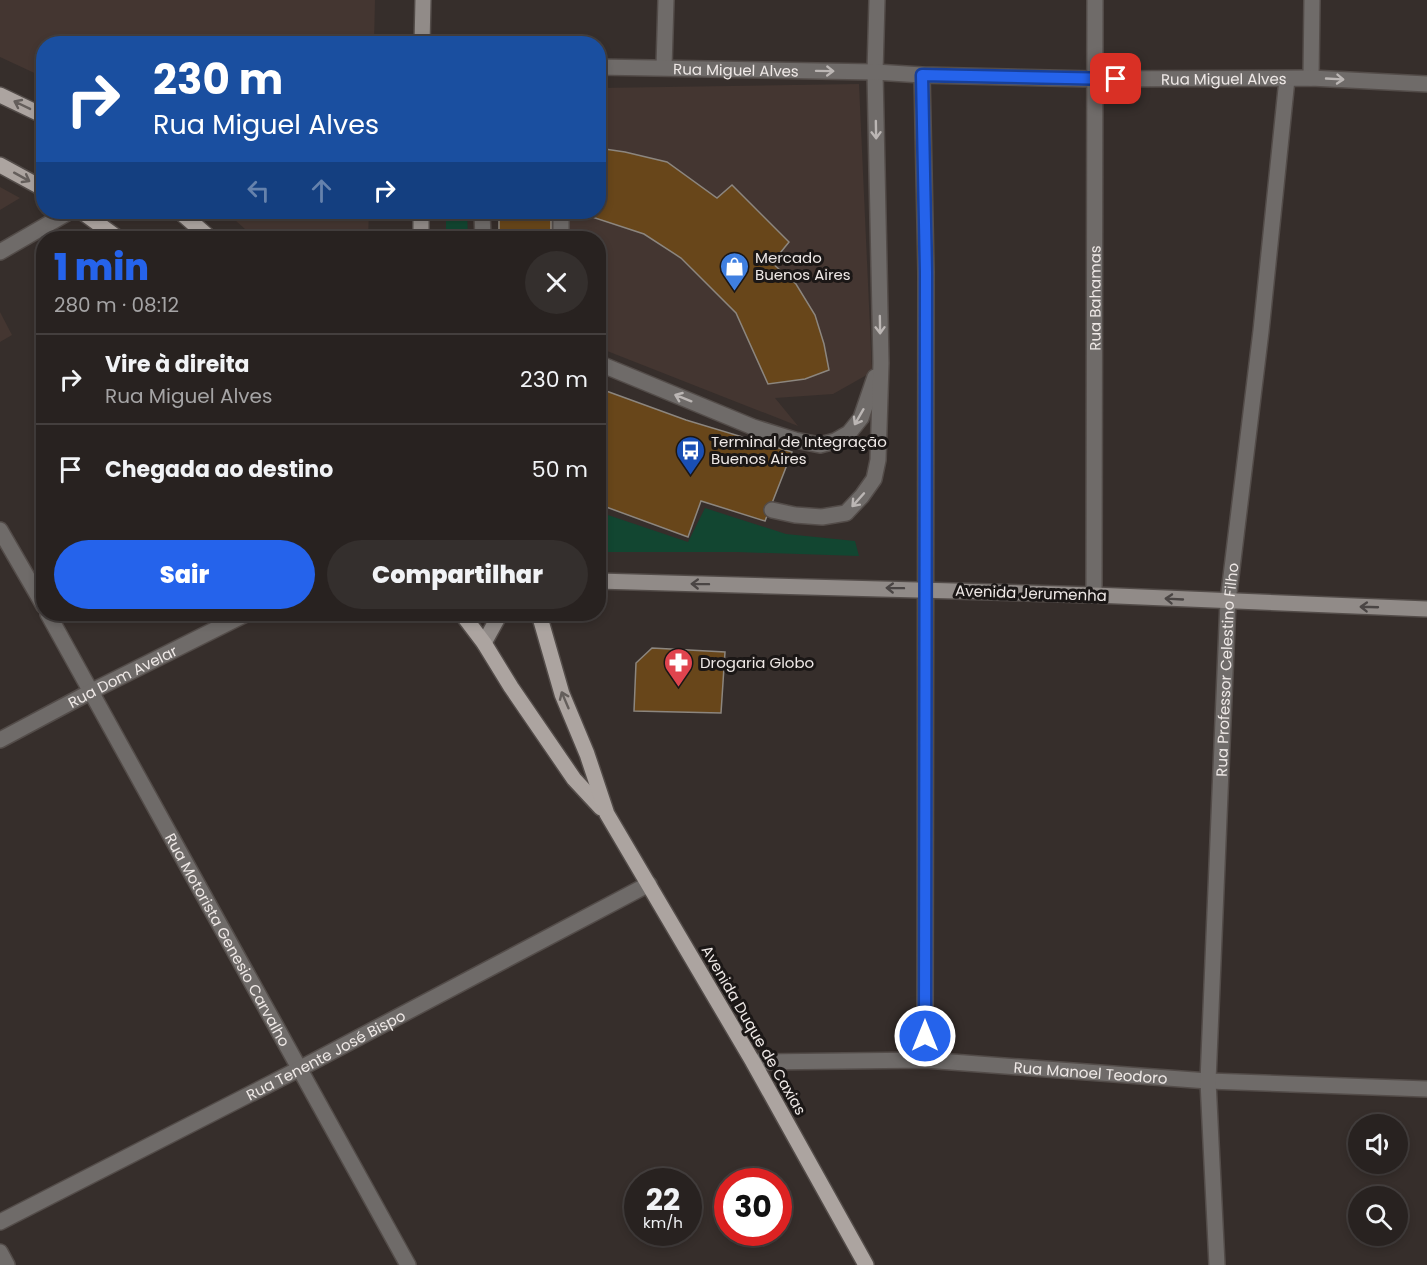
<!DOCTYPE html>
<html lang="pt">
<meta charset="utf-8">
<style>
body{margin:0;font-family:Poppins,sans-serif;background:#342f2d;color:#f1f3f6;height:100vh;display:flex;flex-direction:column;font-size:22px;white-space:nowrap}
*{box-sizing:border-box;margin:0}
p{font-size:20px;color:#a5a4a5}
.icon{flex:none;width:33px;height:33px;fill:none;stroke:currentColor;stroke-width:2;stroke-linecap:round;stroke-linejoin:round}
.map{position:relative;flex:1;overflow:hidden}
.details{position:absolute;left:36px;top:231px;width:570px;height:390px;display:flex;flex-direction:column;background:#282220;border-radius:24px;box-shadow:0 3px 9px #0003,0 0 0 2px #443f3e}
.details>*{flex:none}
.top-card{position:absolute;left:36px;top:36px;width:570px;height:183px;border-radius:24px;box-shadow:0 3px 9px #0003,0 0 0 2px #443f3e;background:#1a4fa0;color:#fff;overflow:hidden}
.fabs{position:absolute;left:1348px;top:1114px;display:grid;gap:12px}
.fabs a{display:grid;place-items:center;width:60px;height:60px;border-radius:50%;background:#282220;box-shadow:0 3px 9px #0003,0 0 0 2px #443f3e;font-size:30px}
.speed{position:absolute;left:624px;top:1168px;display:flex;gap:12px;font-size:30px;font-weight:700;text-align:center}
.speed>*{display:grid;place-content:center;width:78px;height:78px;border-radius:50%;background:#282220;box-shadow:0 3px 9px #0003,0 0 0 2px #443f3e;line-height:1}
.speed small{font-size:15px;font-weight:400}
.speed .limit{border:9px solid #d22;background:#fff;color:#111}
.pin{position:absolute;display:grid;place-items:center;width:51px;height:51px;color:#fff;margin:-26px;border-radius:12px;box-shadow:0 3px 9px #0006}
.me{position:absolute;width:66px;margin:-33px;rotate:0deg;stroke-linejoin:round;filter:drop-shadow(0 0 4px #0008)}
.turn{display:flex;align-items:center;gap:21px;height:126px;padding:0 18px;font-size:27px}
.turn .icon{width:78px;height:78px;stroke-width:2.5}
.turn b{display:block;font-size:42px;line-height:51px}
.lanes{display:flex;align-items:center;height:57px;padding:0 18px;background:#0003;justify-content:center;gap:30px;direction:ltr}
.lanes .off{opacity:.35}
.round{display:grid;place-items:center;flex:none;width:63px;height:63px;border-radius:32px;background:#342f2d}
.headline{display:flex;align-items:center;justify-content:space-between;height:102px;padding:0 18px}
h1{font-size:36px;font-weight:800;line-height:45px;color:#2563eb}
.cta{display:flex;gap:12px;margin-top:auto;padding:12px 18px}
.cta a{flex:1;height:69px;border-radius:36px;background:#2563eb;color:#fff;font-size:24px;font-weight:800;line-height:69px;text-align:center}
.cta a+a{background:#342f2d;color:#f1f3f6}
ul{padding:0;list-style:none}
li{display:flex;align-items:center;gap:18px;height:90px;padding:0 18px;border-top:2px solid #443f3e}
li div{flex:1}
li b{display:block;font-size:22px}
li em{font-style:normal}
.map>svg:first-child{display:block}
.built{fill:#443631}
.green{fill:#124631}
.building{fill:#68461a;stroke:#8c867f;stroke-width:1.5}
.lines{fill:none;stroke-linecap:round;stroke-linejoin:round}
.service-casing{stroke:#534c49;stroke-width:18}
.minor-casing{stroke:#534c49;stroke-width:18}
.tertiary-casing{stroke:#534c49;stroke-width:18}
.secondary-casing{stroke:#534c49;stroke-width:18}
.primary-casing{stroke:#534c49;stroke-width:18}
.service{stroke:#6f6b69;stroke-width:15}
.minor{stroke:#6f6b69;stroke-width:15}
.tertiary{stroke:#6f6b69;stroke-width:15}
.secondary{stroke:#918b88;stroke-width:15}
.primary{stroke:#aca4a0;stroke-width:15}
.oneway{stroke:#bbb6b4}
.oneway2{stroke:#645e5b}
.oneway3{stroke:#4a4544}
.route-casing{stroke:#184099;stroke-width:15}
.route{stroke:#2563eb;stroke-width:10}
.labels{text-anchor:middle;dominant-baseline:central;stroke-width:6;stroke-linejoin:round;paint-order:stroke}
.street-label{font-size:15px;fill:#eee8e6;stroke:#1b1716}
.poi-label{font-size:15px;fill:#eee8e6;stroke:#1b1716;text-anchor:start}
</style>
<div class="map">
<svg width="1427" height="1265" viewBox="0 0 1427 1265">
<rect width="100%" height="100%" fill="#362e2b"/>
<g class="built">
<path d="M0,0H375L374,43L44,44L43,77L0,57Z"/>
<path d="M859,84L872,372L833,394L775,398L798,426L602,349L598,346V238H567L568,212H598L599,88Z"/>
<path d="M0,187L20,198L0,210Z"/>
<path d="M226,212H369L368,238H255Z"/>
<path d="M0,312L12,335L0,342Z"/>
</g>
<g class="green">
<path d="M446,212H467L468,238H446Z"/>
<path d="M705,508L786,534L855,541L859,556L737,552H599V512L688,542Z"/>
</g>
<g class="building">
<path d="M598,148L625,152L667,162L717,198L732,185L789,242L772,263L796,284L815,315L824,344L829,370L805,379L768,384L736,313L681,258L644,234L589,216V212H598Z"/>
<rect x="499" y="212" width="52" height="26"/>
<path d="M598,388L686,420L792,452L765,521L701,501L688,537L598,504Z"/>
<path d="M652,648L725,652L721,713L634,711L636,663Z"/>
</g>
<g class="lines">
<defs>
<g id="service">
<path d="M482,212L483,238"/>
<path d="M561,238V212"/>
<path d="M598,363L753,427L795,440L820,445L835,441L849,433L861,418L875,377"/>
<path d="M772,510L795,515L822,517L846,513L862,496L874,479L878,460L881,363L875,72"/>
</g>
<g id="minor">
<path d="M664,67L666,0"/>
<path d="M875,72L877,0"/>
<path d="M922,75L926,272L925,1060"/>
<path d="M1311,78L1312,0"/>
<path d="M0,252L69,212"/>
<path d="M0,530L44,606"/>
<path id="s1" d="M1094,595L1095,0"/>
<path id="s2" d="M48,614L408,1265"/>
<path id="s3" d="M0,740L92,691L246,614"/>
<path id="s4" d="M753,1062L925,1060L1208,1081L1427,1089"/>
<path id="s5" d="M0,1222L299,1069L649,884"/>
<path d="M0,1252L7,1265"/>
<path id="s6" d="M1217,1265L1208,1081L1228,601L1261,331L1287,79"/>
</g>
<g id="tertiary">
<path id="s7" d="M598,67L875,72L922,75L1094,79L1311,78L1427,84"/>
</g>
<g id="secondary">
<path d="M422,44L423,0"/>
<path d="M421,238V212"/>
<path d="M598,581L1094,595L1427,609"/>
<path d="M484,643L500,614"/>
</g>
<g id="primary">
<path d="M0,95L44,116"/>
<path d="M0,165L44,189"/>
<path d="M82,212L118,238"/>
<path d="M180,212L210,238"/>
<path d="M462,614L484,643L511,687L574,779L601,808"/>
<path d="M539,614L562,694L587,754L607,814L753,1062L866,1265"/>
</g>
</defs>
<use href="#service" class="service-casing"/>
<use href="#minor" class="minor-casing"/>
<use href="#tertiary" class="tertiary-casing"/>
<use href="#secondary" class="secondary-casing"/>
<use href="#primary" class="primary-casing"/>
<use href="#service" class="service"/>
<use href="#minor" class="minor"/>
<use href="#tertiary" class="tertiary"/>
<use href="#secondary" class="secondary"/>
<use href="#primary" class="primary"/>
</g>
<defs><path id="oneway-shaft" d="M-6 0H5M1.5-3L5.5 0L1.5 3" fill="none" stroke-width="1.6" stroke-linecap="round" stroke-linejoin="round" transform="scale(1.5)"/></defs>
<g class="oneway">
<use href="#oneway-shaft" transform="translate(825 71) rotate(1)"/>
<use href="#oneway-shaft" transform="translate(1335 79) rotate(3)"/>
<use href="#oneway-shaft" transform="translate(876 130) rotate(89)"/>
<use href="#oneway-shaft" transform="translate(880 325) rotate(89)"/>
<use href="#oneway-shaft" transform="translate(683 398) rotate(-158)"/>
<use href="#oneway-shaft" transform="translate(859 417) rotate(120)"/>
<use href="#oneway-shaft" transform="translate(858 500) rotate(132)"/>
</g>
<g class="oneway2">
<use href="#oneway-shaft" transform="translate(22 105) rotate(-154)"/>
<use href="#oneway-shaft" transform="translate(22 177) rotate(29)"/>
<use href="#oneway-shaft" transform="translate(565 700) rotate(-113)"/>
</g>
<g class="oneway3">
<use href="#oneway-shaft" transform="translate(700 584) rotate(-179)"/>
<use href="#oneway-shaft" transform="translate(895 588) rotate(-179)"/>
<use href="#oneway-shaft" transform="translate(1174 599) rotate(-177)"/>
<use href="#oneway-shaft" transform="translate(1369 607) rotate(-178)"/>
</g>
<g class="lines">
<defs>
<path id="route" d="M925,1036L926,272L922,75L1116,79"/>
</defs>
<use href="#route" class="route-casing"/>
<use href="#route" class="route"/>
</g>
<defs>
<symbol id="shop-pin" viewBox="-11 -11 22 30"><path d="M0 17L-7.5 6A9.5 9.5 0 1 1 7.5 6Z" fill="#3f7fe0" stroke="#1b1716"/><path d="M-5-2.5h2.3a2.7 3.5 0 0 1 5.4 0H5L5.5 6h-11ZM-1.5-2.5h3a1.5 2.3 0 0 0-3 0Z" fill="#fff"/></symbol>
<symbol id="bus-pin" viewBox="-11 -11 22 30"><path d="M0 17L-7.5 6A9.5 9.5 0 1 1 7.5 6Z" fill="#1a4fb4" stroke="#1b1716"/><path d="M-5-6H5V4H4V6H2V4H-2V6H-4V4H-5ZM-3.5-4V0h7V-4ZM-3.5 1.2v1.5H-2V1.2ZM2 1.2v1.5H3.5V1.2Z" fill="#fff"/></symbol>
<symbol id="pharmacy-pin" viewBox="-11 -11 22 30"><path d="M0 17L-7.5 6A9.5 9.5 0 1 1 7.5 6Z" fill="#e0444e" stroke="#1b1716"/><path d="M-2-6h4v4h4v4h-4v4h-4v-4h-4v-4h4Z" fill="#fff"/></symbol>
</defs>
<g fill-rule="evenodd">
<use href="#shop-pin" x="718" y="250" width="33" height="45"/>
<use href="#bus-pin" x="674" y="434" width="33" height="45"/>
<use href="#pharmacy-pin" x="662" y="646" width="33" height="45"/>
</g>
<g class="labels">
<g class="street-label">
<text stroke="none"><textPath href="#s7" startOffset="138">Rua Miguel Alves</textPath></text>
<text stroke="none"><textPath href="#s7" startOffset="626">Rua Miguel Alves</textPath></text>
<text stroke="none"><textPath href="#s1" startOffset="297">Rua Bahamas</textPath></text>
<text transform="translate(1031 593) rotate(2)">Avenida Jerumenha</text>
<text stroke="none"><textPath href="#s6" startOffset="596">Rua Professor Celestino Filho</textPath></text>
<text stroke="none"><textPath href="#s3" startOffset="138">Rua Dom Avelar</textPath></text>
<text stroke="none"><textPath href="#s2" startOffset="372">Rua Motorista Genesio Carvalho</textPath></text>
<text transform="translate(754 1030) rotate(60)">Avenida Duque de Caxias</text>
<text stroke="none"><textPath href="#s5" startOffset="366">Rua Tenente José Bispo</textPath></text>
<text stroke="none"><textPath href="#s4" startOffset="338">Rua Manoel Teodoro</textPath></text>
</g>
<g class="poi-label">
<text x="755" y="257">Mercado<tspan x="755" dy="17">Buenos Aires</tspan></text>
<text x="711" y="441">Terminal de Integração<tspan x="711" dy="17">Buenos Aires</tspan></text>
<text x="700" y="662">Drogaria Globo</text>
</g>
</g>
</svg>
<div class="fabs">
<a><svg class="icon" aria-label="sound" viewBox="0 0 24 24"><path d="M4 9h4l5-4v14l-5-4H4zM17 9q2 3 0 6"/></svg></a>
<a><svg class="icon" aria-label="search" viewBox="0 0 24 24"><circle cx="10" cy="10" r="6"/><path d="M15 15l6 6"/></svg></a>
</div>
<div class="speed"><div>22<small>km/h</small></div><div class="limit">30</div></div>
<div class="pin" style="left:1116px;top:79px;background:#d93025"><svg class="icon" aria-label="arrive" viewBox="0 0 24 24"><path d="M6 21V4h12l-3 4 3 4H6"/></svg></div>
<svg class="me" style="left:925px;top:1036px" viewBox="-20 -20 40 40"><circle r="17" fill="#2563eb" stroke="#fff" stroke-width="3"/><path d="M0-11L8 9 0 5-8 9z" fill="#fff"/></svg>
<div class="top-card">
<div class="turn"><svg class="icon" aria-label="right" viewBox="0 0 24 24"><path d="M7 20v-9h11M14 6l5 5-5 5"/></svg><div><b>230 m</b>Rua Miguel Alves</div></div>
<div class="lanes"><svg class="icon off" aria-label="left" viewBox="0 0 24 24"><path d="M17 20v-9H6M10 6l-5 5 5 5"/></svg><svg class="icon off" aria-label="ahead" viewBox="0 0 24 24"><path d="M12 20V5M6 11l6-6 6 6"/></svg><svg class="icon" aria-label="right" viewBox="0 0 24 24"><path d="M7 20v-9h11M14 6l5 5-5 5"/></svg></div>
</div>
<section class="details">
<div class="headline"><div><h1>1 min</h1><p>280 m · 08:12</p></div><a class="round"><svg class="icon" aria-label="close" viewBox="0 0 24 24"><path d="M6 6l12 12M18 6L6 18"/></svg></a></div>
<ul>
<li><svg class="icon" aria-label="right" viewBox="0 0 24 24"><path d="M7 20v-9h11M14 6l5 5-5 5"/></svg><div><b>Vire à direita</b><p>Rua Miguel Alves</p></div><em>230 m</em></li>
<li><svg class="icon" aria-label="arrive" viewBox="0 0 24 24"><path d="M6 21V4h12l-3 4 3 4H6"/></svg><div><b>Chegada ao destino</b></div><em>50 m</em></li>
</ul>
<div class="cta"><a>Sair</a><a>Compartilhar</a></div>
</section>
</div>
